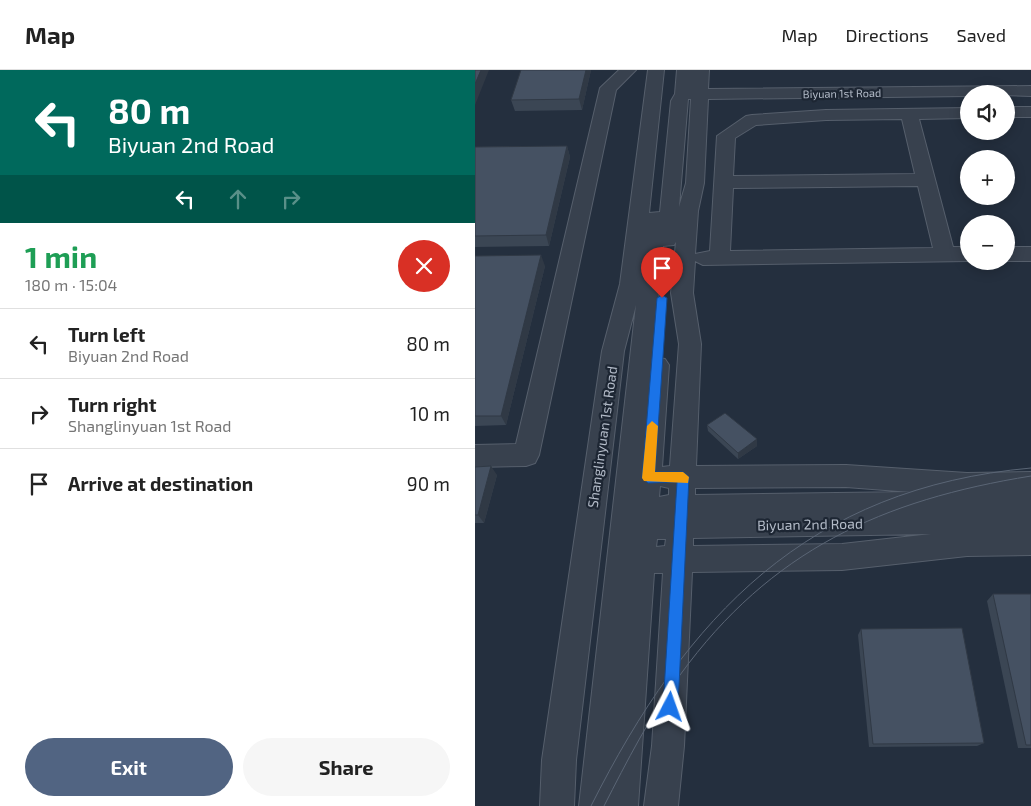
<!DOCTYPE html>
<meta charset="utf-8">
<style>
body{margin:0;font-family:"Exo 2",sans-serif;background:#f6f6f6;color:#222;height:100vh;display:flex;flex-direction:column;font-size:19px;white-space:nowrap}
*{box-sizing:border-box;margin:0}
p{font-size:16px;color:#767676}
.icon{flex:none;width:28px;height:28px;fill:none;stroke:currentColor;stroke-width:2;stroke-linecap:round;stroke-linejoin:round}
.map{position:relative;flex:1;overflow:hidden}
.details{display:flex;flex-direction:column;background:#fff;width:475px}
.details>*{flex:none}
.banner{background:#00695c;color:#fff;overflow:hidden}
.tools{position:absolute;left:485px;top:15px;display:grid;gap:10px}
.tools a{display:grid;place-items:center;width:55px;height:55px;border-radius:50%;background:#fff;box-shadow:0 2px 12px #0003;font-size:25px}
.pin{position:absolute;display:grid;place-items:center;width:42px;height:42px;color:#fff;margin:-51px -21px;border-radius:50% 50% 50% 0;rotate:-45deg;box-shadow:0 0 5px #0007}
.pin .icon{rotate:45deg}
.me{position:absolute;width:55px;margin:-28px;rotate:4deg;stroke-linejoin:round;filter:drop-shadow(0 0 4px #0008)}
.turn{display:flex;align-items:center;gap:18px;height:105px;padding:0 25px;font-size:22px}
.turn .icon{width:65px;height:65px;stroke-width:2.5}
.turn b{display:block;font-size:35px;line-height:42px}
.lanes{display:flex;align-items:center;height:48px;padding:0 25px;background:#0003;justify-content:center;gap:25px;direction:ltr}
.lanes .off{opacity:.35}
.round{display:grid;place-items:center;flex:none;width:52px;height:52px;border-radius:26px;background:#f6f6f6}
.overview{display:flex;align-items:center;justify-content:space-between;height:85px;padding:0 25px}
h1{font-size:30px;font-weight:700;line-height:38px;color:#1e9e55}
.primary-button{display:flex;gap:10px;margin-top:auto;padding:10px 25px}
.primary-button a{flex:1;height:58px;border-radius:30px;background:#516482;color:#fff;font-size:20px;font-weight:700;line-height:58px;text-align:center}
.primary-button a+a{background:#f6f6f6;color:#222}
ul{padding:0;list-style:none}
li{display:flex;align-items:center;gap:15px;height:70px;padding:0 25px;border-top:1px solid #e0e0e0}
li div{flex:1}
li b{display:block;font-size:19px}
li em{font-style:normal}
header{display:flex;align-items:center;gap:30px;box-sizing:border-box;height:70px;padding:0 25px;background:#fff;border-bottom:1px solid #e0e0e0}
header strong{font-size:24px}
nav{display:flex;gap:28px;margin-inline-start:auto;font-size:18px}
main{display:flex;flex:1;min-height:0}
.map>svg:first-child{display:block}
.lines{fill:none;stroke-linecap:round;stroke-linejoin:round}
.minor-casing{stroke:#565f6c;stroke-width:2}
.minor{fill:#38414e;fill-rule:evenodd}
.tram{stroke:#5a6575;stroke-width:1}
.wall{fill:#3b4654}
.shaded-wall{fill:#303945}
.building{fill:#455162;stroke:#303945}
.route{fill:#1a73e8;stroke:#114b97}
.slow{fill:#f59e0b}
.labels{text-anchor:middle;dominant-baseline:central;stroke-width:4.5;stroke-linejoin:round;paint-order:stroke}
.far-street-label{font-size:11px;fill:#b4bcc9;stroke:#1d2633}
.street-label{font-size:14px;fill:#b4bcc9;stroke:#1d2633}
</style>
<header>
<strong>Map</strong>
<nav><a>Map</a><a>Directions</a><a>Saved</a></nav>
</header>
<main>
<section class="details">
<div class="banner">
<div class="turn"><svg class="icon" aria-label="left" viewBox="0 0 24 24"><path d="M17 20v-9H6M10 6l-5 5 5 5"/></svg><div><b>80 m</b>Biyuan 2nd Road</div></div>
<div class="lanes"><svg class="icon" aria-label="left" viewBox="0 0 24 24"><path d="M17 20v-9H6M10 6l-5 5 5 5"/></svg><svg class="icon off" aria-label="ahead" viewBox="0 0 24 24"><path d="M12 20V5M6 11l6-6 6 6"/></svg><svg class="icon off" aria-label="right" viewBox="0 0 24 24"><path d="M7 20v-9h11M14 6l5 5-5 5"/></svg></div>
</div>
<div class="overview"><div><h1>1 min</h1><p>180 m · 15:04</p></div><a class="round" style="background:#d93025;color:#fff"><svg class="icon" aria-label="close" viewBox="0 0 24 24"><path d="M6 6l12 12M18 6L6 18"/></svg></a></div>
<ul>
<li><svg class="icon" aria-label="left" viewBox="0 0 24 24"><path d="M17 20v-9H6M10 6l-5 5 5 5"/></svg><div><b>Turn left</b><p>Biyuan 2nd Road</p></div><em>80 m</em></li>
<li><svg class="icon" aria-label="right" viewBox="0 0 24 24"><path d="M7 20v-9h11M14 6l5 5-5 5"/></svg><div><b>Turn right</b><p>Shanglinyuan 1st Road</p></div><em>10 m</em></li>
<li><svg class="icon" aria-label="arrive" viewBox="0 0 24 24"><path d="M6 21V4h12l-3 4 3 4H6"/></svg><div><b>Arrive at destination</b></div><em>90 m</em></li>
</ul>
<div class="primary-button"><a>Exit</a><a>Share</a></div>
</section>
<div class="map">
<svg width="556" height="736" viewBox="0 0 556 736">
<rect width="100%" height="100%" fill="#242f3e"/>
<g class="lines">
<defs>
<g id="minor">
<path d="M144,0H161L141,20L64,385L60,393L51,396L0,397V375L41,374L125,18Z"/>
<path d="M173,0H189L174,143L185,142L196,31L200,24L202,0H218L216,19L218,0H234L233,19L556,16V26L494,24V26L233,29L229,113L223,141L220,184L235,181L242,66L271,46L277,45L351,40L494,38V48L444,49L478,177H494V191L228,195L220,191L218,223L226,274L221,396L371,395L492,403L556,402V485L492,486L367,500L217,502L209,676L203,736H169L177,676L188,503H179L163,736H104L161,235L149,281L101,690L99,736H65L67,690L127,281L145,214ZM213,29H216L211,113L204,137ZM427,49L440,104L258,106L260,68L281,55L351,50ZM443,116L458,178L255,181L258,118ZM201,172L196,223L204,274L195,396L187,397L194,295L190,289L178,287L188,176L199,175ZM185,416L194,418V425L184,427ZM371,417L436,422L220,425V418ZM456,464L367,474L218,476V468ZM182,469H191L190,476L181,477Z"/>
<rect x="531" y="37" width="25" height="10"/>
<rect x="531" y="177" width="25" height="14"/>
</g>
</defs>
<use href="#minor" class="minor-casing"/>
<use href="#minor" class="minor"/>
<g class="tram">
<path d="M116,736C212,545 333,418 556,398"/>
<path d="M129,736C152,691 175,646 205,605C296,480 407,430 556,406"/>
</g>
</g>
<g class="wall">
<path d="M116,0L107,40L40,41L36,30Z"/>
<path d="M92,76L95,87L74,176L0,177V77Z"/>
<path d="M0,186L70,196L31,355L0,356Z"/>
<path d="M232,355L282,376L263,389L233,361Z"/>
<path d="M0,397L22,405L9,453H0Z"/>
<path d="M518,524H556V678H543L512,531Z"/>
<path d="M386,559L509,673L502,676L394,677L383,565Z"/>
</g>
<g class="shaded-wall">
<path d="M6,0H14L0,35V14Z"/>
<path d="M111,0H116L107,40L104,29Z"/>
<path d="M92,76L95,87L74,176L71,165Z"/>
<path d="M66,185L70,196L31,355L26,346Z"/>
<path d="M282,369V376L263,389V383Z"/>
<path d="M16,396L22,405L9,453L3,445Z"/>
</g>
<g class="building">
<path d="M0,0H6L0,14Z"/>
<path d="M46,0H111L104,29L36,30Z"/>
<path d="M92,76L71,165L0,166V77Z"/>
<path d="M66,185L26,346H0V186Z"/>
<path d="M250,343L282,369L263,383L232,355Z"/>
<path d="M16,396L3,445H0V397Z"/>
<path d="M518,524H556V675H551Z"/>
<path d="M487,558L509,673L398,674L386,559Z"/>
</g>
<path class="route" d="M187,225L192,228L180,402H208L214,407L203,637L200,642L195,644L190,642L188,637L202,412L173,413L167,408L182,228Z"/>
<path class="slow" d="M177,351L183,356L180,402H208L214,407L213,413L169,411L167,408L172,356Z"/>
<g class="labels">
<g class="far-street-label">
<text transform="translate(367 23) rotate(-1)">Biyuan 1st Road</text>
</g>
<g class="street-label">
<text transform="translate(127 367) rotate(-82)">Shanglinyuan 1st Road</text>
<text transform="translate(335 454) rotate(-1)">Biyuan 2nd Road</text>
</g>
</g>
</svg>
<div class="tools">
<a><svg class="icon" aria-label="sound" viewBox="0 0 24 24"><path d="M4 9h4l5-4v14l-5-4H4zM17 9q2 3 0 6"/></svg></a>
<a>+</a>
<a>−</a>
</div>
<div class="pin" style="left:187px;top:228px;background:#d93025"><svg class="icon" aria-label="arrive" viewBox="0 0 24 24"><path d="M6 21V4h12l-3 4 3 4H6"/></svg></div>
<svg class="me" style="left:195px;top:637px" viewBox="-20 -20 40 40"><path d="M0-17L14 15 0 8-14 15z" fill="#1a73e8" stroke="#fff" stroke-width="4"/></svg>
</div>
</main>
